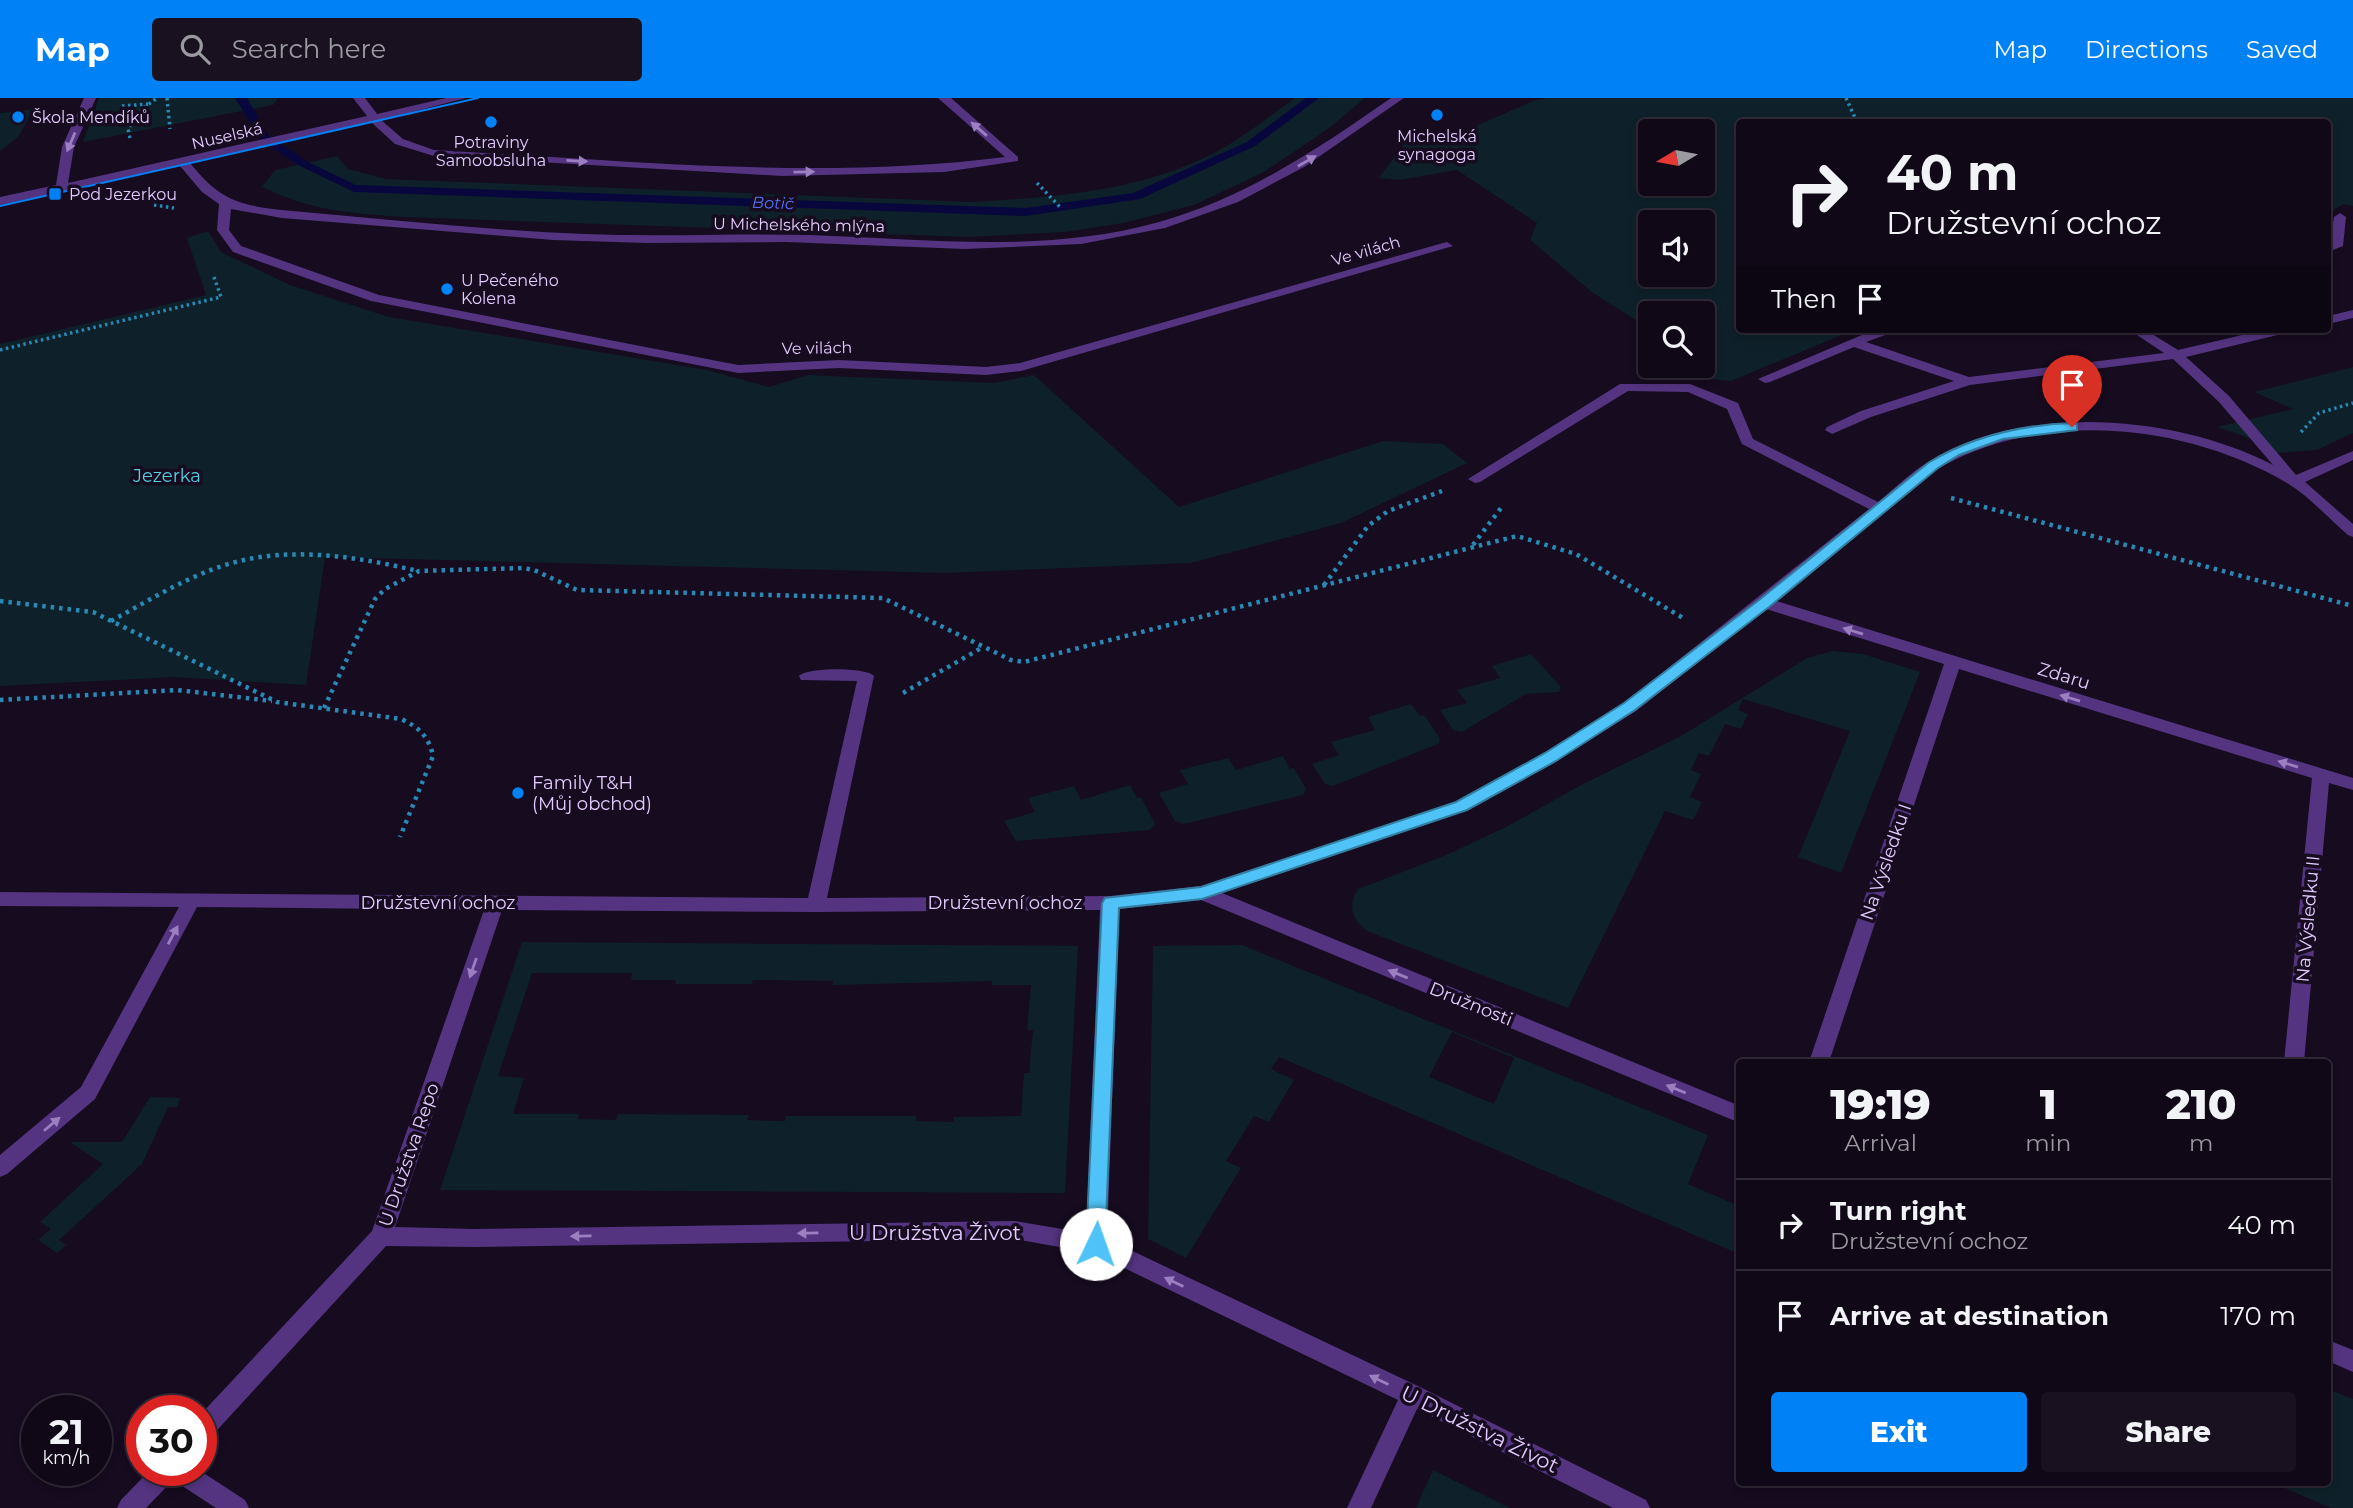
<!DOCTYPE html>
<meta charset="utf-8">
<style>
body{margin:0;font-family:Montserrat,sans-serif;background:#191120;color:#f1f3f6;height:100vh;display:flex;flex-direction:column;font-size:26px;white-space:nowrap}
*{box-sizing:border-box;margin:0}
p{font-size:23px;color:#9c9aa1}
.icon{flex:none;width:38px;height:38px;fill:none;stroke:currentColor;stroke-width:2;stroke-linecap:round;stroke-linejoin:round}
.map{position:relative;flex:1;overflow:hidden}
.sheet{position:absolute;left:1736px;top:961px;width:595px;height:427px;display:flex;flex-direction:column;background:#100817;border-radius:7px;box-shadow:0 4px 10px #0003,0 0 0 2px #302936}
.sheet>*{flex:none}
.guide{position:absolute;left:1736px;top:21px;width:595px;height:214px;border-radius:7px;box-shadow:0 4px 10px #0003,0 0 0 2px #302936;background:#100817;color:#f1f3f6;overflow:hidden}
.needle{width:46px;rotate:260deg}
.controls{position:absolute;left:1638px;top:21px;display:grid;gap:14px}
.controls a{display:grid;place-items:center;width:77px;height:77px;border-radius:7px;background:#100817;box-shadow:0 4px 10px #0003,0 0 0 2px #302936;font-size:35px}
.speed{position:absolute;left:21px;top:1297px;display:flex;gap:14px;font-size:35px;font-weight:700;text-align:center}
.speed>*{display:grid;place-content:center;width:91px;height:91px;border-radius:50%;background:#100817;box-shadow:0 4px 10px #0003,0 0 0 2px #302936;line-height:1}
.speed small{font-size:18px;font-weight:400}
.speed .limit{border:10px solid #d22;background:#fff;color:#111}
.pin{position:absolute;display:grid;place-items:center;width:60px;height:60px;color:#fff;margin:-72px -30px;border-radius:50% 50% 50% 0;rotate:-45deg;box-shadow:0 0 7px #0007}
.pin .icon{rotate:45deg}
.me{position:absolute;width:77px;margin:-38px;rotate:3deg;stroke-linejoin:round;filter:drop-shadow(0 0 5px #0008)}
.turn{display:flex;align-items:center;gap:24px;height:147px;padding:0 35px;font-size:32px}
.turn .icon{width:91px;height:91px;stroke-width:2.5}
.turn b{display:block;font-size:49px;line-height:60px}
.then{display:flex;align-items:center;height:66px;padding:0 35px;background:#0003;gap:14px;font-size:26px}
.eta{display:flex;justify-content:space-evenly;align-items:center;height:119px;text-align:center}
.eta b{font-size:42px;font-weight:800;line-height:49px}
.button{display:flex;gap:14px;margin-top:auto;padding:14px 35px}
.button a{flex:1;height:80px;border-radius:7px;background:#0081f5;color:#fff;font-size:28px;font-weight:800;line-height:80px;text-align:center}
.button a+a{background:#191120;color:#f1f3f6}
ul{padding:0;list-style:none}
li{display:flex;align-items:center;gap:21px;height:91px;padding:0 35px;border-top:2px solid #302936}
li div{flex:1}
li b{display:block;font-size:26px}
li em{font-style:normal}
header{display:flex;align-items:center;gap:42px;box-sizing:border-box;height:98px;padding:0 35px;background:#0081f5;color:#fff}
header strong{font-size:33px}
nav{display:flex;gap:38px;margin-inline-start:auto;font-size:24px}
.search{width:490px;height:63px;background:#191120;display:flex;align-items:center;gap:18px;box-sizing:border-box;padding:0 24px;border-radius:7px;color:#9c9aa1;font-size:26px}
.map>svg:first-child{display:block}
.green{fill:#0e2029;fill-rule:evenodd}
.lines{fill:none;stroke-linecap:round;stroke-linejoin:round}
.stream{fill:#07073d;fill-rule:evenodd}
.path-far1{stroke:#2889b4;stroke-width:3.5;stroke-dasharray:2.5 3.5;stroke-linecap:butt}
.path{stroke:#2889b4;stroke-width:4.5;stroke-dasharray:3.5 5;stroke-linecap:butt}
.minor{fill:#543480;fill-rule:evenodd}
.tram{stroke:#0081f5;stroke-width:2}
.oneway{fill:#9c7fc0}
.route{fill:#4fc3f7;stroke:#337fa1;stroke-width:2}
.poi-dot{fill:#0081f5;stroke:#160b1f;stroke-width:2.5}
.labels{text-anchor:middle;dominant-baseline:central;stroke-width:7;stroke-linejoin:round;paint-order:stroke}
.far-poi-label{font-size:16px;fill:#e4caff;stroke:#160b1f;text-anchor:start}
.far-street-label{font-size:16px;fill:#e4caff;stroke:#160b1f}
.far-water-label{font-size:16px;font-style:italic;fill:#5873ff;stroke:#160b1f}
.park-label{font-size:18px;fill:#52d1e3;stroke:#160b1f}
.street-label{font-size:18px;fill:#e4caff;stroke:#160b1f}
.poi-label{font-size:18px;fill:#e4caff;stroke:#160b1f;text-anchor:start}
.near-street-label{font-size:21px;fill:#e4caff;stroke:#160b1f}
</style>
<header>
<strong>Map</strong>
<div class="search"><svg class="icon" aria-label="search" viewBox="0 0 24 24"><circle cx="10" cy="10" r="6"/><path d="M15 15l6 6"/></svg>Search here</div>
<nav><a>Map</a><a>Directions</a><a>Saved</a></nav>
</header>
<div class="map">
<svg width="2353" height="1410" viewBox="0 0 2353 1410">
<rect width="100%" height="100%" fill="#160b1f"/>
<g class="green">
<path d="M99,0H278L273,7L83,44Z"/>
<path d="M1295,0H1365L1328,31L1262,75L1194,107L1123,125L1065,134L968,139L402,119C348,115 312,113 262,89L275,72L337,58L348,71L386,81L973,104C1054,99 1135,94 1210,57C1240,42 1268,19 1295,0Z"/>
<path d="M1546,0H2353V108L2343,106L2328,116V24H1740V231H1856L1731,283L1649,276L1665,268H1703V215H1650V231L1593,195L1530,142L1537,125L1457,72L1399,82L1379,80L1403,47L1451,39L1533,3ZM1650,33H1703V86H1650ZM1650,124H1703V177H1650Z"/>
<path d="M34,11L18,39L0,53V15Z"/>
<path d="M208,133L221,154L290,187L389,219L707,272L769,289L808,277L994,285L1034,277L1179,409L1383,343L1443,346L1467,365L1341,425L1191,465L944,475L325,459L306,587L175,579L0,588V246L206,197L187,140Z"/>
<path d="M2353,269V335L2317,352L2277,355L2252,341L2217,329L2293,311L2254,294Z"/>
<path d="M1832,553L1863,556L1920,574L1841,775L1798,759L1850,633L1743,601L1738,612L1748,616L1741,631L1725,626L1709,658L1699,655L1691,672L1701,676L1690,699L1702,704L1693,722L1665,713L1568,910L1367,833C1352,822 1347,807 1358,791L1444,758L1506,729L1581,687L1681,638L1807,560Z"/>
<path d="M1531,556L1561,589L1559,594L1526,596L1462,634L1453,632L1440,612L1467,605L1457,592L1500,580L1492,568Z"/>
<path d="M1411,606L1420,618L1424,617L1439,639L1440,645L1333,688L1325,686L1312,666L1339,657L1331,644L1375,632L1368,619Z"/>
<path d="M1283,658L1290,671L1294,670L1306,691L1303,697L1184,726L1175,723L1159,695L1188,686L1180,672L1228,660L1236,672Z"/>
<path d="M1130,687L1137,700L1141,699L1155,726L1150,732L1016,743L1004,723L1035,714L1028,700L1074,688L1081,702Z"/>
<path d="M522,844L1078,848L1065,1095L440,1092ZM532,875H632L631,882H675L676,886H752L753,882L833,883V887L992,883V887H1031L1027,932H1033L1029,975H1024L1021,1018L954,1019L953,1024L916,1023V1018H786L785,1023L747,1022L749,1017L618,1016L616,1022L578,1021L579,1016H513L524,980L498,978Z"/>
<path d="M1242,847L1708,1037L1688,1086L1739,1108V1156L1279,959L1271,971L1294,982L1269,1024L1254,1018L1226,1063L1241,1070L1186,1160L1148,1141L1153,848ZM1452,934L1514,960L1494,1006L1429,979Z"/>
<path d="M150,999L180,1000L177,1009H168L142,1066L59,1142L66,1147L57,1155L38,1142L51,1131L40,1124L103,1066L70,1044H122Z"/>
<path d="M2328,1291L2353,1301V1410H2331L2271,1384H2328Z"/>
<path d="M1433,1372L1510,1410H1416Z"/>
</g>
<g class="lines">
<path class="stream" d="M235,0H247L269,38L308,64L356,87L1026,110L1133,95L1247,44L1306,0H1319L1255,48L1140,101L1026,118L354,94L300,68L261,42Z"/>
<g class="path-far1">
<path d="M167,0L170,31"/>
<path d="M1846,0L1857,24"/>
<path d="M122,8L148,6"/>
<path d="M130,40L128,31L142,11L157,0"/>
<path d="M1037,85L1060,109"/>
<path d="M154,107L174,110"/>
<path d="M0,252L221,199L214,179"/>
<path d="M2301,334L2319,315L2353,305"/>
</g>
<g class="path">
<path d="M1951,400L2353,508"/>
<path d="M1473,447L1501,410"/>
<path d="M1324,487L1368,428L1388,413L1442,393"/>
<path d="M0,503L93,514L277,604L401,621C419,629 429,639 433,658L400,739"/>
<path d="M111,523C150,502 189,477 232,465C292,448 359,459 418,473"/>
<path d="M903,595L983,549"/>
<path d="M0,602L177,592L272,603"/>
<path d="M324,610L375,501L385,491L419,473L523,470L534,472L577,492L883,500L1011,562L1024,564L1517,438L1576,456L1683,520"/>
</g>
<g class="minor">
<path d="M84,0H96L74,49L68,85L367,18L353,0H365L377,16L446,0H466L381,22L403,41L434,52C623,62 816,83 1005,59L938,0H951L1018,59V63L944,74L782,78L434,58L395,46L371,24L190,65C219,101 237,107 282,112C383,121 484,132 585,136C660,139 735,135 810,137C925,141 1046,156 1159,124C1245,100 1318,51 1391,0H1404L1304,69L1238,104L1165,130L1081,146L965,151L786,144L646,145L553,142L282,120L231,111L229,132L241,148L379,197L738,267L839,262L986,269L1020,265L1443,145L1447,144L1453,148L1021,273L986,277L839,270L738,275L371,203L233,154L217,132L219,106L202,94L180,68L0,107V99L56,87L62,49Z"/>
<path d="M2340,115L2346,119L2343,148L2328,154L2334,119Z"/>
<path d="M2353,212V220L2328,226V218Z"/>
<path d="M1876,231H1902L1866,244L1969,279L2164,255L2128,231H2144L2178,252L2268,231H2292L2290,234L2186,259L2229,298L2296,377L2353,353V362L2305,384L2353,426V439L2348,437C2328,420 2310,399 2287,385C2186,326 2045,311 1941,369C1921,380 1904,398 1887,412C1850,442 1813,473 1776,503L2353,680V692L2329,685L2304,964H2284L2312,680L1959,571L1829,964H1809L1944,566L1766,511L1636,613L1556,663L1468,712L1222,795L1740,1008V1025L1201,802L1119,811L1107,1141L1420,1289L1646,1402L1650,1410H1613L1417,1311L1371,1410H1347L1398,1302L1093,1155L1014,1141L475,1149L386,1148L209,1341L201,1344V1316L372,1133L484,812L197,809L95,1001L7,1076L0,1079V1057L81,989L179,809L0,808V794L808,800L857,583L801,582L799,578C806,569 867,569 874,578L827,800L1110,798L1201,788L1456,704L1544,655L1624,605L1869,411L1742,346L1727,311L1688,294L1628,293L1480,384L1475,385L1468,381L1620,286H1690L1738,305L1753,341L1878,404C1894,391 1910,375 1928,364C2023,304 2177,317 2273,367L2219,304L2173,261L1970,287L1871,319L1832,336L1825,332L1827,329L1861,313L1954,283L1854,249L1770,284L1765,285L1758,281ZM502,812L816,814L1100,812L1086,1135L1014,1123L475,1131L395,1129Z"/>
<path d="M2328,1242L2353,1252V1274L2328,1263Z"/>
<path d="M150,1372H199L245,1402L249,1410H216L173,1382L146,1410H117L121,1402Z"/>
</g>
<path class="tram" d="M0,108L478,0"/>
</g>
<defs><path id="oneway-solid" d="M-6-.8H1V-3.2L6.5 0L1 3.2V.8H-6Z" transform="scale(1.75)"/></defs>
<g class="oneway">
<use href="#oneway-solid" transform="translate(979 31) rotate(-139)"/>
<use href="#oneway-solid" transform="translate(71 44) rotate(113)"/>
<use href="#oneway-solid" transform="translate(577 63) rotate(3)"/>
<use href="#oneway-solid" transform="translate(1307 63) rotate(-30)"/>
<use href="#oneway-solid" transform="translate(804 74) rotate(-1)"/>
<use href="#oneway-solid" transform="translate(1853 533) rotate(-163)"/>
<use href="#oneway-solid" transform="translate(2070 600) rotate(-163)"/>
<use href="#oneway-solid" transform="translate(2288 666) rotate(-163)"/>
<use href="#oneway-solid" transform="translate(173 837) rotate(-62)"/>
<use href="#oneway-solid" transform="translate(473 870) rotate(109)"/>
<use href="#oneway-solid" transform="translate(1398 876) rotate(-158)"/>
<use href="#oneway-solid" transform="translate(1676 991) rotate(-158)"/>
<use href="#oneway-solid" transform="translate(52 1026) rotate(-40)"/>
<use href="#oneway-solid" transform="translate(808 1135) rotate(179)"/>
<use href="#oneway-solid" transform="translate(581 1138) rotate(179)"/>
<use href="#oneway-solid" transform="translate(1174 1184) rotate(-154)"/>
<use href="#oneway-solid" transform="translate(1379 1282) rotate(-154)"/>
</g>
<path class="route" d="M2072,325L2077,326V332L2003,341L1959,357L1938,370L1769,509L1635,612L1556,663L1467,712L1202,801L1119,810L1105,1146L1102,1152L1096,1155L1089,1152L1086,1146L1102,805L1105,800L1201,789L1456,704L1545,655L1624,605L1759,502L1928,365C1972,338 2022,327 2072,325Z"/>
<g class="poi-dot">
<circle cx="1437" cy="17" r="7"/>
<circle cx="18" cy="19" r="7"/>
<circle cx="491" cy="24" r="7"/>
<rect x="48" y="89" width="14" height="14" rx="3.5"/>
<circle cx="447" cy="191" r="7"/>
<circle cx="518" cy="695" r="7"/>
</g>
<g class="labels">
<g class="far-poi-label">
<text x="32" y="19">Škola Mendíků</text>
<text x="1437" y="38" text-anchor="middle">Michelská<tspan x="1437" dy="18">synagoga</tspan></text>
<text x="491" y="44" text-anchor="middle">Potraviny<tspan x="491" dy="18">Samoobsluha</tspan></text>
<text x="69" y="96">Pod Jezerkou</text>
<text x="461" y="182">U Pečeného<tspan x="461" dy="18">Kolena</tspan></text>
</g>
<g class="far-street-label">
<text transform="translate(227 38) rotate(-13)">Nuselská</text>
<text transform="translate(799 127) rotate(1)">U Michelského mlýna</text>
<text transform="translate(1366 153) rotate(-16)">Ve vilách</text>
<text transform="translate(817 250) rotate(-1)">Ve vilách</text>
</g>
<g class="far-water-label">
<text transform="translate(773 105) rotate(2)">Botič</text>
</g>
<g class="park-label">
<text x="167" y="378">Jezerka</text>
</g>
<g class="street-label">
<text transform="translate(2064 578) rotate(17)">Zdaru</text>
<text transform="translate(1886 764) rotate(-71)">Na Výsledku I</text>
<text x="438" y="805">Družstevní ochoz</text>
<text x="1005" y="805">Družstevní ochoz</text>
<text transform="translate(2308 821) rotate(-85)">Na Výsledku II</text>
<text transform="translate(1471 906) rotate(22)">Družnosti</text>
<text transform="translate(409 1057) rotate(-71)">U Družstva Repo</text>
</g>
<g class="poi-label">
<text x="532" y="685">Family T&amp;H<tspan x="532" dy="21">(Můj obchod)</tspan></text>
</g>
<g class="near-street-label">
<text x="935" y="1134">U Družstva Život</text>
<text transform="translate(1480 1331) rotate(26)">U Družstva Život</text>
</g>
</g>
</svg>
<div class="controls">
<a><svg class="needle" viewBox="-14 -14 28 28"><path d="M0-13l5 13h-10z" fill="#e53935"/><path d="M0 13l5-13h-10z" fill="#9c9aa1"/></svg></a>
<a><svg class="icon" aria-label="sound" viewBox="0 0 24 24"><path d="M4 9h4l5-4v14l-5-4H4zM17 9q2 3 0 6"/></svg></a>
<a><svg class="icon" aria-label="search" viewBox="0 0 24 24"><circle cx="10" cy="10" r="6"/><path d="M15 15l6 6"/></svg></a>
</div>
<div class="speed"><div>21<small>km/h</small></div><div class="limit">30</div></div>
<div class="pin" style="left:2072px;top:329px;background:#d93025"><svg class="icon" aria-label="arrive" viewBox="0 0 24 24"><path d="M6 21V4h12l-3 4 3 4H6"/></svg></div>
<svg class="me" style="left:1096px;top:1146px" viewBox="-20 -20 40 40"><circle r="19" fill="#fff"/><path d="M0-13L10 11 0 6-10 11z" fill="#4fc3f7"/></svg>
<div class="guide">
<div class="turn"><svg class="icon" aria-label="right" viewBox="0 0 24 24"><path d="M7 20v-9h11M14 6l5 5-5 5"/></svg><div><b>40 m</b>Družstevní ochoz</div></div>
<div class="then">Then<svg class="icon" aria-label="arrive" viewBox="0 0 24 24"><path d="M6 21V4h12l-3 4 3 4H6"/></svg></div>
</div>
<section class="sheet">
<div class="eta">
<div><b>19:19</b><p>Arrival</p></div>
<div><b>1</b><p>min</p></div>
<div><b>210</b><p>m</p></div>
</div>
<ul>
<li><svg class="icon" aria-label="right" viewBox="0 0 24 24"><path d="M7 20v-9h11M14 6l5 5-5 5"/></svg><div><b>Turn right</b><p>Družstevní ochoz</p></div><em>40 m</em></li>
<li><svg class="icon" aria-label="arrive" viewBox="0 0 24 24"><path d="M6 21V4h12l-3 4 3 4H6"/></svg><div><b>Arrive at destination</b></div><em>170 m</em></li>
</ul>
<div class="button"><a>Exit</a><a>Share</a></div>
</section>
</div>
